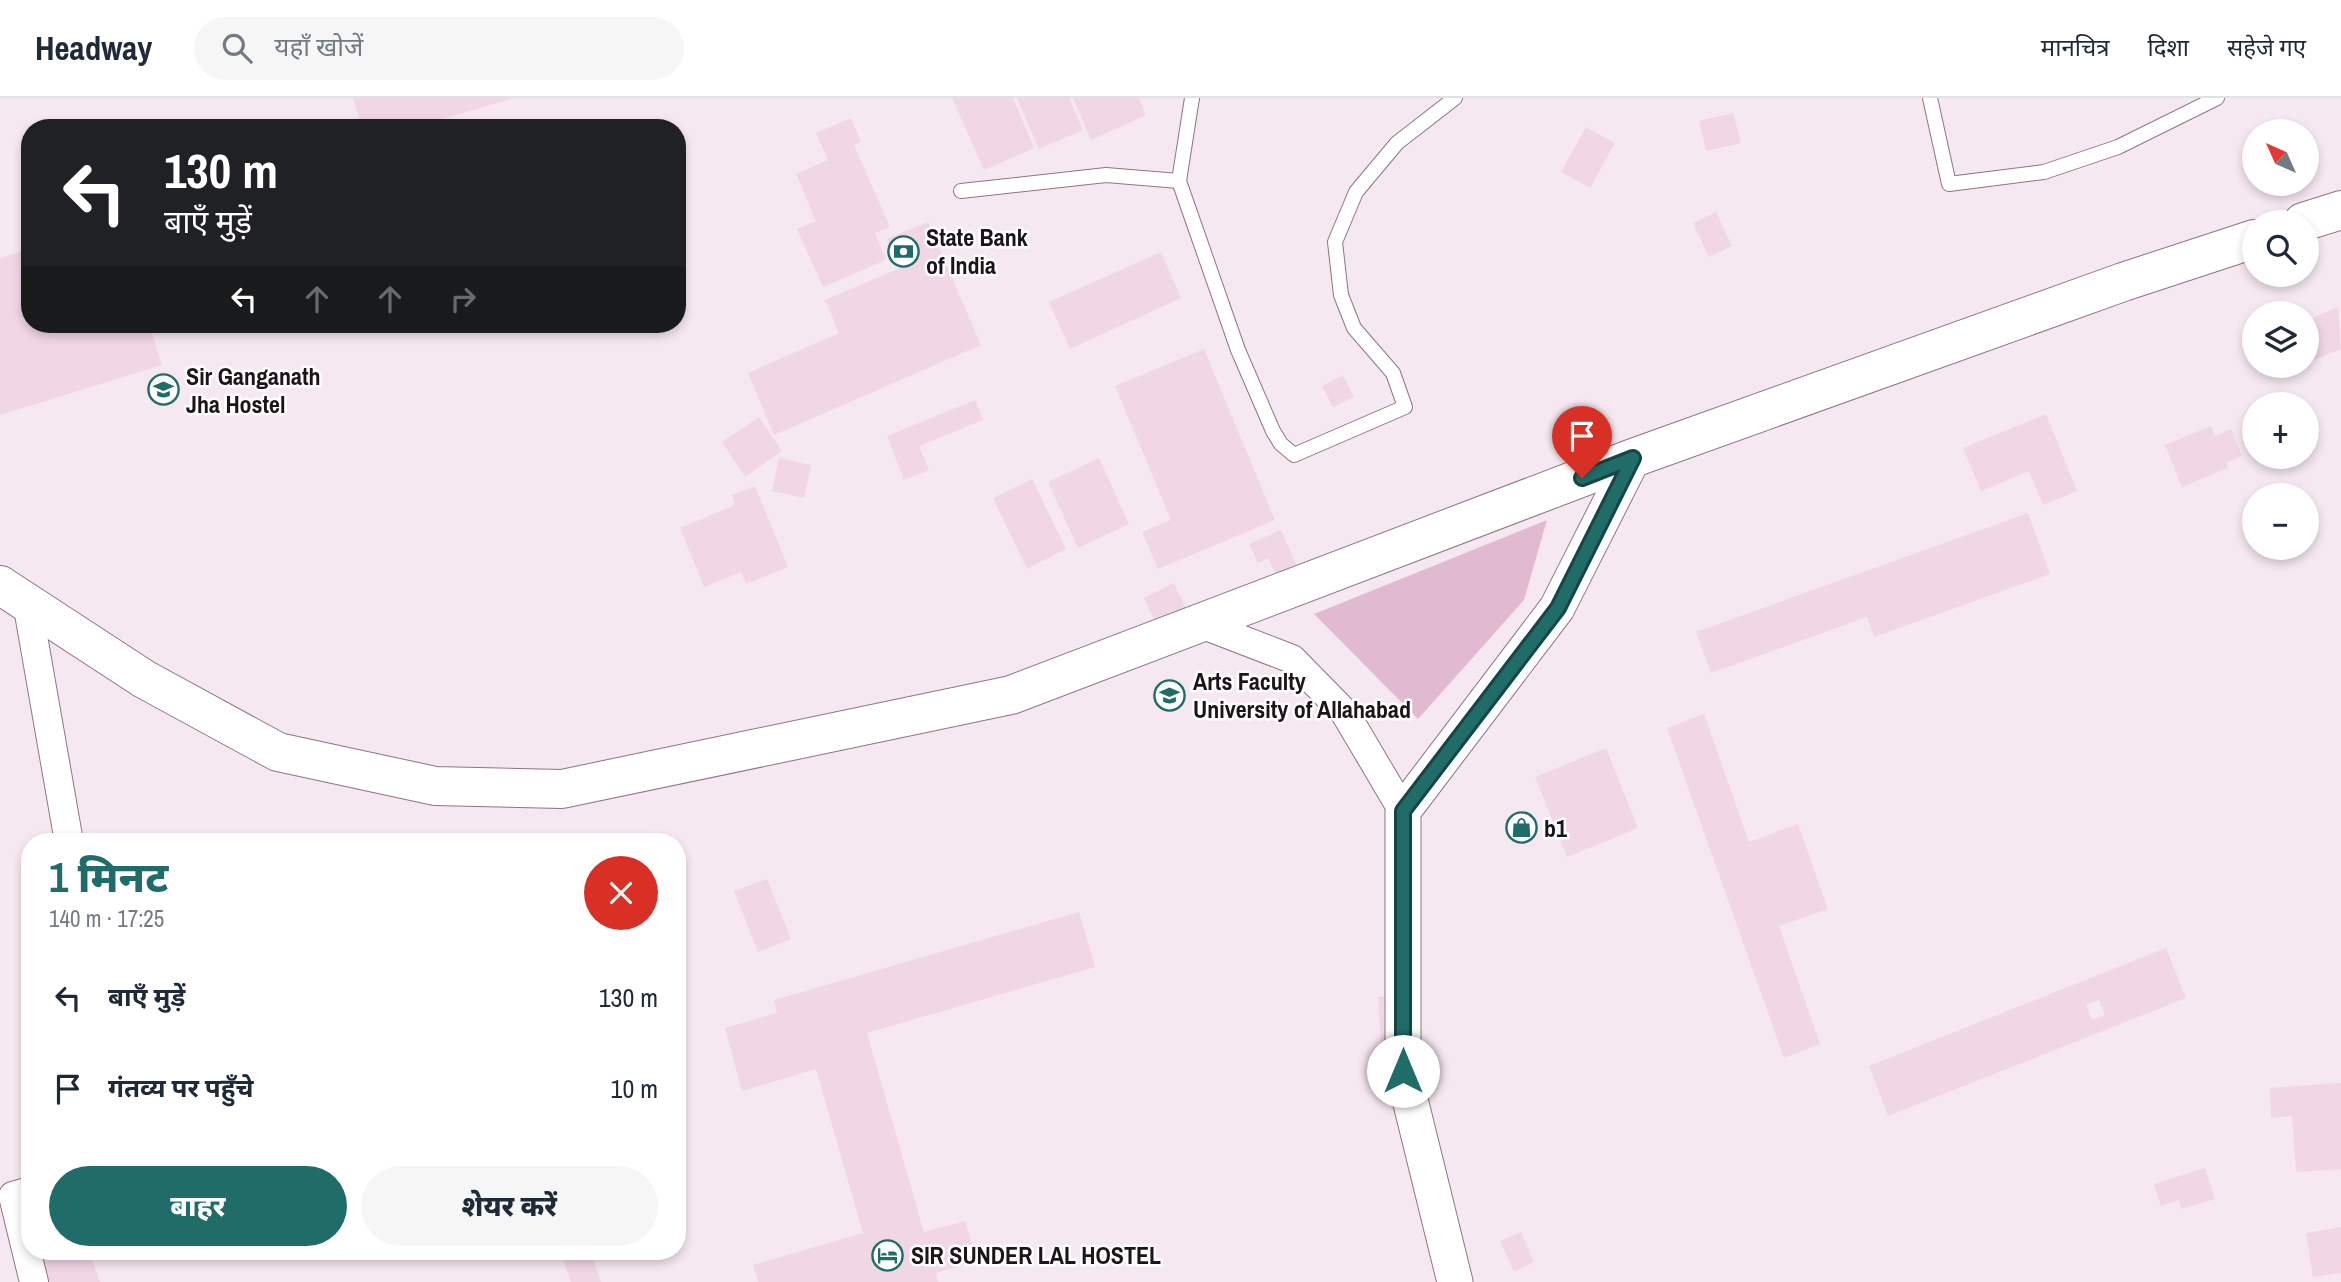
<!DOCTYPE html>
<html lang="hi">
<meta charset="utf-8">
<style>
body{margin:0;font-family:"Archivo Narrow","Noto Sans Devanagari",sans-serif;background:#f6f6f7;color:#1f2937;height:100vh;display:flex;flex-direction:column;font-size:26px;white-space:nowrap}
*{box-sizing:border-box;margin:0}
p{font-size:23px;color:#747a83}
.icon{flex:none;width:38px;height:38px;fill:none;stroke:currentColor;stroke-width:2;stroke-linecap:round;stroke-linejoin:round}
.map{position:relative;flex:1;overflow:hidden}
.drawer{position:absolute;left:21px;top:735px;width:665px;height:427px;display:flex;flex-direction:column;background:#fff;border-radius:28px;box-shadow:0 4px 10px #0003}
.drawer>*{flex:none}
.top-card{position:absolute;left:21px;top:21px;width:665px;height:214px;border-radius:28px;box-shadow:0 4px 10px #0003;background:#202124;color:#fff;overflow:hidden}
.needle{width:46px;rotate:315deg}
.controls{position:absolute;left:2242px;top:21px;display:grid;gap:14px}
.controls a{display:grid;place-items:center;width:77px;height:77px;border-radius:50%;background:#fff;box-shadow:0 4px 10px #0003;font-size:35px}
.pin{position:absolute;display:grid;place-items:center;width:60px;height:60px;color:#fff;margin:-72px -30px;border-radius:50% 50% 50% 0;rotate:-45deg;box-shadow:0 0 7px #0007}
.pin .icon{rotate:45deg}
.me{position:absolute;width:77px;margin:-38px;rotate:0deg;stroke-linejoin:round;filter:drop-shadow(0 0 5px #0008)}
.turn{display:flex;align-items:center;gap:24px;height:147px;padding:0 28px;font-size:32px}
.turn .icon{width:91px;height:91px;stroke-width:2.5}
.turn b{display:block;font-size:49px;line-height:60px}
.lanes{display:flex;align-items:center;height:66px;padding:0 28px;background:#0003;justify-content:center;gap:35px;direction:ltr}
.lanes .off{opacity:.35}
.round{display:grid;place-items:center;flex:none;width:74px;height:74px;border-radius:37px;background:#f6f6f7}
.overview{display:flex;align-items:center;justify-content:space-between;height:119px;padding:0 28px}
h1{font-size:42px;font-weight:800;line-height:52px;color:#206c69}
.primary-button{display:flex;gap:14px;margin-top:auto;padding:14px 28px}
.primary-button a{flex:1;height:80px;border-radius:42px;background:#206c69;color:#fff;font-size:28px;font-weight:800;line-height:80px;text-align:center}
.primary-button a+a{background:#f6f6f7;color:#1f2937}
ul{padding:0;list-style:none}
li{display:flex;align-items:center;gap:21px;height:91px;padding:0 28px}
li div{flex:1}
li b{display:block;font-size:26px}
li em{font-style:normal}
header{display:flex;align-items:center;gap:42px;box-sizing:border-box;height:98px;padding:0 35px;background:#fff;border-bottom:2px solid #e0e1e3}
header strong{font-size:33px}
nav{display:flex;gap:38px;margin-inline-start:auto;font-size:24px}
.search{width:490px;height:63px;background:#f6f6f7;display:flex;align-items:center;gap:18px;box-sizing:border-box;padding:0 24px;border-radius:38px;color:#747a83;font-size:26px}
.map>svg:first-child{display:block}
.built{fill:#f6e8f0;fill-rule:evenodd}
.green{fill:#e1bad1}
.building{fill:#f1d6e6;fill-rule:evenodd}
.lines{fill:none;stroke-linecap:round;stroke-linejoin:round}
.service-casing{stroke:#8d7583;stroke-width:16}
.minor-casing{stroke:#8d7583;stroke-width:30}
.tertiary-casing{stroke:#8d7583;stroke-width:37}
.secondary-casing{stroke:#8d7583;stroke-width:40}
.service{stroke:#fff;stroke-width:14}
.minor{stroke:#fff;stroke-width:28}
.tertiary{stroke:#fff;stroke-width:35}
.secondary{stroke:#fff;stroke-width:38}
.route-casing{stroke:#154644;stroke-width:18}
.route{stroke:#206c69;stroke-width:12}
.labels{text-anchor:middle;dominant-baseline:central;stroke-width:5;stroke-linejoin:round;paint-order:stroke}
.poi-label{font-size:24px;font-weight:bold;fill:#1d141a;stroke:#fff;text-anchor:start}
</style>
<header>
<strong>Headway</strong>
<div class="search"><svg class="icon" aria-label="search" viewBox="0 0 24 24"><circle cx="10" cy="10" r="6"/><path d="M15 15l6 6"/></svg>यहाँ खोजें</div>
<nav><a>मानचित्र</a><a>दिशा</a><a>सहेजे गए</a></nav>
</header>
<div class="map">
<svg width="2341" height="1184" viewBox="0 0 2341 1184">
<rect width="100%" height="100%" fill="#fdf7fa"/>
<path class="built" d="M0,0H2341V1184H0ZM30,30H677V226H30ZM2254,33H2306V86H2254ZM2254,124H2306V177H2254ZM2254,215H2306V268H2254ZM2254,306H2306V359H2254ZM2254,397H2306V450H2254ZM30,744H677V1153H30Z"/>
<path class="green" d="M1547,422L1524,502L1418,621L1314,516Z"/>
<g class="building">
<path d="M353,0H511V1L412,30H362Z"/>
<path d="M952,0H1013L1034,50L984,72Z"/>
<path d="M1017,0H1069L1083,32L1039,51Z"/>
<path d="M1073,0H1139L1146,17L1091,42Z"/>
<path d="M1733,15L1741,45L1706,53L1699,23Z"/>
<path d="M851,20L861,44L854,47L890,129L875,135L886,162L823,189L797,131L816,123L796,76L828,62L816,35Z"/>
<path d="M1586,29L1615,45L1590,90L1561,74Z"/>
<path d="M1716,114L1732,148L1709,159L1693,125Z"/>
<path d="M928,124L981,247L774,337L748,275L839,235L825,202L900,170L887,141Z"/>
<path d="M30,151V226H149L162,267L0,317V160Z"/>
<path d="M1161,154L1181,200L1070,251L1049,204Z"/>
<path d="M2338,209L2341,251L2306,265V223Z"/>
<path d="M1204,251L1275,422L1158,471L1142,434L1171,422L1115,288Z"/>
<path d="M1343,277L1354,299L1333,309L1322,288Z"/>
<path d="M975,302L983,322L919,348L929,372L904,382L887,338Z"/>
<path d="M2046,316L2077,393L2043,407L2029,373L1981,393L1963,350Z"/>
<path d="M759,319L782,353L745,379L722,344Z"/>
<path d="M2211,328L2215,338L2231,331L2242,358L2226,365L2228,370L2182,389L2165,347Z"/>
<path d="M779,360L811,367L804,400L772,393Z"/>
<path d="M1099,360L1129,426L1078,450L1048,384Z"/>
<path d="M1032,381L1066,451L1027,471L993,400Z"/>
<path d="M755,388L788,469L746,486L741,474L704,489L680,430L735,407L732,397Z"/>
<path d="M2028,415L2050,476L1874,539L1867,519L1711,575L1696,534Z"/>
<path d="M1281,432L1300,475L1280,484L1268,460L1258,465L1249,446Z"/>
<path d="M1174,485L1191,521L1160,535L1144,500Z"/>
<path d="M1704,616L1749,744L1798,726L1828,811L1779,828L1820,946L1784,960L1667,630Z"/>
<path d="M1606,650L1638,730L1567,759L1535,679Z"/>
<path d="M767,781L791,841L758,854L734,793Z"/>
<path d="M1079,814L1095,869L867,935L924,1134L965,1123L977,1163L936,1175L938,1184H758L753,1167L863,1135L816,971L742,993L725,930L777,915L774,902Z"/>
<path d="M2166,850L2186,900L1888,1018L1869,968ZM2099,902L2105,917L2092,922L2086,907Z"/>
<path d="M1394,898L1399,978L1383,979L1378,899Z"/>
<path d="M2341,985V1071L2296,1074L2292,1018L2271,1020L2270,990Z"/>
<path d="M2205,1070L2215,1101L2181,1111L2179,1102L2161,1108L2154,1086Z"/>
<path d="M2341,1129V1175L2313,1179L2306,1135Z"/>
<path d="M1521,1134L1534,1164L1514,1174L1500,1143Z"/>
<path d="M30,1153H89L100,1184H41Z"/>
<path d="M560,1153H590L601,1184H571Z"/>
</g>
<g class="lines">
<defs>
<g id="service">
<path d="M1192,0L1179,83L1238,252L1273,333L1281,346L1294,357L1405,309L1393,275L1354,230L1341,197L1335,144L1356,94L1397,45L1455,0"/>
<path d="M1930,0L1949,86L2044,74L2118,49L2217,0"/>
<path d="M961,93L1106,77L1179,83"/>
</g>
<g id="minor">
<path d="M27,504L69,744"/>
<path d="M1201,526L1292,561L1345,615L1403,713"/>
<path d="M30,1093L13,1098L34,1184"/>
</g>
<path id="tertiary" d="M1455,1184L1403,973V713L1557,510L1633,360"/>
<g id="secondary">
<path d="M2303,124L2341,112"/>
<path d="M0,487L144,581L278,654L435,688L562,691L1011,597L1633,360L2123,184L2254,141"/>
</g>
</defs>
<use href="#service" class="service-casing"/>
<use href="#minor" class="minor-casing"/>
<use href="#tertiary" class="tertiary-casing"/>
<use href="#secondary" class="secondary-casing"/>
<use href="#service" class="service"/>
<use href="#minor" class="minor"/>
<use href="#tertiary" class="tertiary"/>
<use href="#secondary" class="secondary"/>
</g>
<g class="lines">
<defs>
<path id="route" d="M1403,973V713L1558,510L1633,360L1582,380"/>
</defs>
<use href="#route" class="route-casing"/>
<use href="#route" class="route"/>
</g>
<defs>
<symbol id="bank-ring" viewBox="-11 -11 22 22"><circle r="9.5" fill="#fff" stroke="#206c69" stroke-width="1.5"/><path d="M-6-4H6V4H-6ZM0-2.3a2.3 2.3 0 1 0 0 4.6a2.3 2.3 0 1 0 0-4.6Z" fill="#206c69"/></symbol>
<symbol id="university-ring" viewBox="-11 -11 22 22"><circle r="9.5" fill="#fff" stroke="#206c69" stroke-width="1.5"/><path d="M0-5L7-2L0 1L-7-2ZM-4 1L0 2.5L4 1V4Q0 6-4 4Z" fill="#206c69"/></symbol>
<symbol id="shop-ring" viewBox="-11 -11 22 22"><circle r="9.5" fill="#fff" stroke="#206c69" stroke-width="1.5"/><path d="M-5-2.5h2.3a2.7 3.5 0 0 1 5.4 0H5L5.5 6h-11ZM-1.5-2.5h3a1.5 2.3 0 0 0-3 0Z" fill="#206c69"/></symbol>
<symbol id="hotel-ring" viewBox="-11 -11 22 22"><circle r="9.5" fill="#fff" stroke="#206c69" stroke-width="1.5"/><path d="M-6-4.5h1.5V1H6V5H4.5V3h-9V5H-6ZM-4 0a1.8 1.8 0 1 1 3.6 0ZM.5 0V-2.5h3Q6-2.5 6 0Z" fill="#206c69"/></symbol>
</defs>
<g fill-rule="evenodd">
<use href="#bank-ring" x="886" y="136" width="35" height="35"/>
<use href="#university-ring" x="146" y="274" width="35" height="35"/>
<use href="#university-ring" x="1152" y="580" width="35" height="35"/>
<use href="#shop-ring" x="1504" y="712" width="35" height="35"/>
<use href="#hotel-ring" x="870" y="1140" width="35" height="35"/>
</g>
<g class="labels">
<g class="poi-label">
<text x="926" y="139">State Bank<tspan x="926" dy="28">of India</tspan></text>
<text x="186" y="278">Sir Ganganath<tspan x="186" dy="28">Jha Hostel</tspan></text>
<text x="1193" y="583">Arts Faculty<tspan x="1193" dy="28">University of Allahabad</tspan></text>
<text x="1544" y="730">b1</text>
<text x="911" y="1157">SIR SUNDER LAL HOSTEL</text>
</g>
</g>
</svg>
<div class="controls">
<a><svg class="needle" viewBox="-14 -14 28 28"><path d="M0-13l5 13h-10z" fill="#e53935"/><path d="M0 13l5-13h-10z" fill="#747a83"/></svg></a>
<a><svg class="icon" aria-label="search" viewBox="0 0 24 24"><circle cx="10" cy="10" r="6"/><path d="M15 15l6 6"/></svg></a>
<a><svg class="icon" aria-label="layers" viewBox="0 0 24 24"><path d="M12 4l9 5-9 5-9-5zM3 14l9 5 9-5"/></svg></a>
<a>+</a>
<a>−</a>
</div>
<div class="pin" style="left:1582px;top:380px;background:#d93025"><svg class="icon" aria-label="arrive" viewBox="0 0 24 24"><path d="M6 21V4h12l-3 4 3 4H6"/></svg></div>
<svg class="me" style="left:1403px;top:973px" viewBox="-20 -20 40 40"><circle r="19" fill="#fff"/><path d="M0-13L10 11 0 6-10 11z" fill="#206c69"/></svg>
<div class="top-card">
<div class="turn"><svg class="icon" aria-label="left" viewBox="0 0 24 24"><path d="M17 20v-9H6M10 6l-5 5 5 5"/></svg><div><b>130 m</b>बाएँ मुड़ें</div></div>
<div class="lanes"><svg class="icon" aria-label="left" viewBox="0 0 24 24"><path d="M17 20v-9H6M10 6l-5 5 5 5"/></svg><svg class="icon off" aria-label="ahead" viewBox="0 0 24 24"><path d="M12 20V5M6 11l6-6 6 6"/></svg><svg class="icon off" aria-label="ahead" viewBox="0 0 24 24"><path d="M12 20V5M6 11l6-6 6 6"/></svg><svg class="icon off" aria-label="right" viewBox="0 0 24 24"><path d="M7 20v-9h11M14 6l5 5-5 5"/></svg></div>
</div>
<section class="drawer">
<div class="overview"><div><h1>1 मिनट</h1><p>140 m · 17:25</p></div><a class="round" style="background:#d93025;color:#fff"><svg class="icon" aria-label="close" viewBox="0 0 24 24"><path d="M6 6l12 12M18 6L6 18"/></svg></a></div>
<ul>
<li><svg class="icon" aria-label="left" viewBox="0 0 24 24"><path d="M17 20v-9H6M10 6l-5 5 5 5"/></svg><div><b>बाएँ मुड़ें</b></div><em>130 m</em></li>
<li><svg class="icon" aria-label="arrive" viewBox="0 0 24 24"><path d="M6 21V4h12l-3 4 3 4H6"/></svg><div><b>गंतव्य पर पहुँचे</b></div><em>10 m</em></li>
</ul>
<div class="primary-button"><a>बाहर</a><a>शेयर करें</a></div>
</section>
</div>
